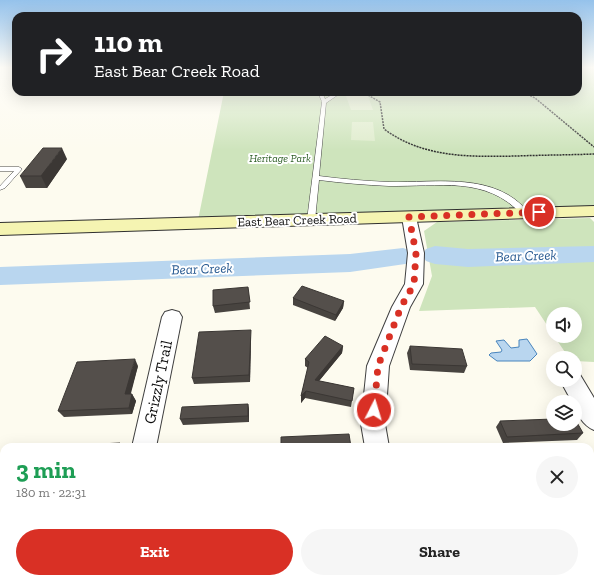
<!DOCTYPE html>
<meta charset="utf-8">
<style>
body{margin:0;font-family:"Zilla Slab",serif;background:#f6f6f6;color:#222;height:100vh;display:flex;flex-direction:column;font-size:15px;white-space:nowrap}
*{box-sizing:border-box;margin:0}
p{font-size:13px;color:#767676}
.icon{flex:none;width:22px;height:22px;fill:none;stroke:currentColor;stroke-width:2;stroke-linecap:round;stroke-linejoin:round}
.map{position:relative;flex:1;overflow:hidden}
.panel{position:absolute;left:0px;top:443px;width:594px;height:140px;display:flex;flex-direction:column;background:#fff;border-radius:12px 12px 0 0;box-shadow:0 4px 16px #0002}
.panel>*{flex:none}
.hud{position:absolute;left:12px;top:12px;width:570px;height:84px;border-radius:12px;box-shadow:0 4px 16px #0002;background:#202124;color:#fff;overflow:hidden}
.fabs{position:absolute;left:546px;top:307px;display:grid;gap:8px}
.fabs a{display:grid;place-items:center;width:36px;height:36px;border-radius:50%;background:#fff;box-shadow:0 4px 16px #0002;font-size:20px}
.pin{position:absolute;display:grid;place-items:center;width:34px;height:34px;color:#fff;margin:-17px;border:2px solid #fff;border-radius:50%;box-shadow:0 1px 4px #0007}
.me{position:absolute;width:44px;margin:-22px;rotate:5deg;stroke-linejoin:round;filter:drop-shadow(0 0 3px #0008)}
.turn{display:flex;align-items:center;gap:14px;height:84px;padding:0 16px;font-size:18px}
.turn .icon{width:52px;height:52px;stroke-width:2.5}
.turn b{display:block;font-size:28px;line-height:34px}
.round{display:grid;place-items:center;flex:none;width:42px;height:42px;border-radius:21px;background:#f6f6f6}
.summary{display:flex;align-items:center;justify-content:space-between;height:68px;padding:0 16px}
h1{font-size:24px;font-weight:700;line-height:30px;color:#1e9e55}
.cta{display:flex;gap:8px;margin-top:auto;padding:8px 16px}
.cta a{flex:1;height:46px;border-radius:24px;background:#d93025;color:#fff;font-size:16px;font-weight:700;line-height:46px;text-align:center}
.cta a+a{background:#f6f6f6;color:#222}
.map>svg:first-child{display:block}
.green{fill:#cee4bc}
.pitch{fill:#dfeccd}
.water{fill:#b9d6ef;stroke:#4985bd}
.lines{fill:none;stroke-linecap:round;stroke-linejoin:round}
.river{fill:#b9d6ef;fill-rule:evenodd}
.service-casing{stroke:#404040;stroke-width:1}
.minor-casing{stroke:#404040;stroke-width:2}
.secondary-casing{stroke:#2f2f2f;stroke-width:2}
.path{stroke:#2f2f2f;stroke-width:1.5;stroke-dasharray:2 1;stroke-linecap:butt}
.service{fill:#fff;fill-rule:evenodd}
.minor{fill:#fff;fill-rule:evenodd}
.secondary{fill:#f5f4b2;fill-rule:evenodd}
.wall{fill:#484440}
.shaded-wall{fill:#3b3734}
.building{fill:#544f4b;stroke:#3b3734}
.route{stroke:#d93025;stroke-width:7;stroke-dasharray:0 12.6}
.labels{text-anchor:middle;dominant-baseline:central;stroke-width:4;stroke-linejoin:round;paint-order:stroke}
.far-park-label{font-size:11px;font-style:italic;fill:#2c5d25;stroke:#fff}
.street-label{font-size:13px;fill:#0d0d0d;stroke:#fff}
.water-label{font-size:14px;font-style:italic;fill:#255890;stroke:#fff}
.near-street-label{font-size:16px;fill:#0d0d0d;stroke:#fff}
</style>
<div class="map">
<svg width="594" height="583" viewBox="0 0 594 583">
<rect width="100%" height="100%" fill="#fdfbef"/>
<g class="green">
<path d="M578,68H594V214L197,225L224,92H578Z"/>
<path d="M590,218L594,222V362L575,361V358H569L554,336H575V314H553V334L535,307L419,311L432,276L424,231L437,222Z"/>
</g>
<g class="pitch">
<path d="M346,96H368L373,110H351Z"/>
<path d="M352,122H373L375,141L351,140Z"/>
</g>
<path class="water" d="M527,339L537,354L530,361H497L489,355L491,353L501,352L502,350L496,341L504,340L511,348L519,347V340Z"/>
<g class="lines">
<g class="river">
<path d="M435,246L468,249L594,246V262L468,267L435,264L426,261L422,255L426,249Z"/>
<path d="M403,248L412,251L416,257L412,263L350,272L0,285V267L350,254Z"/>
</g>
<defs>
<g id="service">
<path d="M318,92H322L325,99L337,92H342L326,103L319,176C342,179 365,181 389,182C436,183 496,171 529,213L528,215H522C486,175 438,187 389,186C366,185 342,183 319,180L315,220L314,222H308L307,220L322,102Z"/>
<path d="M0,167H19L22,169L5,188L0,190V186L14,171H0Z"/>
</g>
<g id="minor">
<path d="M409,213L414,214L416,217L424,253L423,284L410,307L389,366L385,424L389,447H365L361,424L367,366L392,307L405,284L408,253L402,217L404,214Z"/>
<path d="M172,310L179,312L182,317L156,447H132L162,317L165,312Z"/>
<path d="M575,372L579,373L594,398V430C584,426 575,414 575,402H572L560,380H575Z"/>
<path d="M594,525V553L590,554V526Z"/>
<path d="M0,563H4V579H19L17,583H0Z"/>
<rect x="100" y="579" width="30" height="4"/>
<rect x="387" y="579" width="30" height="4"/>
</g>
<path id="secondary" d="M594,206V216L0,235V223Z"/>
</defs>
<use href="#service" class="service-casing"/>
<use href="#minor" class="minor-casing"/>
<use href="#secondary" class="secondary-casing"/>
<g class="path">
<path d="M363,92L380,102L384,129C423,158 470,157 517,156C543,155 568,155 594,154"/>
<path d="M522,92L535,98L594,147"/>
</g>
<use href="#service" class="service"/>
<use href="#minor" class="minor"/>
<use href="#secondary" class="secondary"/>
</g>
<g class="wall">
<path d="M67,159L47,188H26L20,176Z"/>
<path d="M248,287L250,309L215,313L213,306Z"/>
<path d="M293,298L344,301L343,308L335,321L293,305Z"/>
<path d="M251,337L250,382L194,384L192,378Z"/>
<path d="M343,346L342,353L319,381L354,388L351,407L305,398L301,403V396L308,368L305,366V359Z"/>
<path d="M410,346L467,366L464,373L410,370L407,353Z"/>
<path d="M138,366L130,394H132L136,401L132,414L64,417L58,411Z"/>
<path d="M248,404L249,410V422L183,425L180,419Z"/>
<path d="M500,421L583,433L577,440L503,443L496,427Z"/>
<rect x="590" y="472" width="4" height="21"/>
</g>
<g class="shaded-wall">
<path d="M62,148L67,159L47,188L41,176Z"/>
<path d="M344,301L343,308L335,321L336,315Z"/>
<path d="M251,330V337L250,382L249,375Z"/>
<path d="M343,346L342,353L314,387L315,380Z"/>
<path d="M135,359L138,366L129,401L125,394Z"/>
<path d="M306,391L305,398L301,403V396Z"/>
<path d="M132,394L136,401L132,414L129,408Z"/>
<path d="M248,404L249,410V422L248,416Z"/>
<path d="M120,443L123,447H118Z"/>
<path d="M2,463L4,465V480L2,486L0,484V467Z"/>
</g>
<g class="building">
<path d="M43,148H62L41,176H20Z"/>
<path d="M302,286L344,301L336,315L293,298Z"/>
<path d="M248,287L250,302L213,306V290Z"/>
<path d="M251,330L249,375L192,378L199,332Z"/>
<path d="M325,336L343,346L315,380L354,388L352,401L306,391L301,396L309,362L305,359Z"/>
<path d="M410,346L462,349L467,366L412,364Z"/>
<path d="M135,359L125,394H132L129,408L58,411L77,362Z"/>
<path d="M248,404V416L180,419L182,407Z"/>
<path d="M553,419V424H575V419L583,433L507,437L500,421Z"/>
<path d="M349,434L351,447H281V437Z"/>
<path d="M120,443L118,447H38Z"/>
<rect x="590" y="472" width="4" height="16"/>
</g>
<linearGradient id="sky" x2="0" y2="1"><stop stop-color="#95c2eb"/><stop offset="0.45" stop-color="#fefdf8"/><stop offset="1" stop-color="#fefdf8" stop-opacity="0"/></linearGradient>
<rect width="594" height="150" fill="url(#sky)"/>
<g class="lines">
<path class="route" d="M374,410L378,366L401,307L414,284L416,253L409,217L539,212"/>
</g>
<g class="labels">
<g class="far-park-label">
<text x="280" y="158">Heritage Park</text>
</g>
<g class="street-label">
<text transform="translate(297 220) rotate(-2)">East Bear Creek Road</text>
</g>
<g class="water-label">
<text transform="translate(526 256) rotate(-2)">Bear Creek</text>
<text transform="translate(202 269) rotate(-2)">Bear Creek</text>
</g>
<g class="near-street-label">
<text transform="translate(158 382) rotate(-78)">Grizzly Trail</text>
</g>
</g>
</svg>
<div class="fabs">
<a><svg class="icon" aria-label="sound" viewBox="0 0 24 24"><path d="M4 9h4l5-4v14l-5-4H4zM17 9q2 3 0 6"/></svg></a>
<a><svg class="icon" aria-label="search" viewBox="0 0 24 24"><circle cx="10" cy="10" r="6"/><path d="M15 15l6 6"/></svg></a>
<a><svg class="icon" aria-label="layers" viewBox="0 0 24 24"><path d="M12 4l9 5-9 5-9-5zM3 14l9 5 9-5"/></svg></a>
</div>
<div class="pin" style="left:539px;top:212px;background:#d93025"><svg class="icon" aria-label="arrive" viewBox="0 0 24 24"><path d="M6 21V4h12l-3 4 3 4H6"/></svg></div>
<svg class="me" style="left:374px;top:410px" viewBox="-20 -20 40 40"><circle r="17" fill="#d93025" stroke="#fff" stroke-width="3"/><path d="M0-11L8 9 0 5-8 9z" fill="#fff"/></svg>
<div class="hud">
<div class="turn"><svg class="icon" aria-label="right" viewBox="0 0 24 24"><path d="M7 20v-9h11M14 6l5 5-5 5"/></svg><div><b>110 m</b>East Bear Creek Road</div></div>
</div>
<section class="panel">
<div class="summary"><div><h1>3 min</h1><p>180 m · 22:31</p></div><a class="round"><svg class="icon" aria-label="close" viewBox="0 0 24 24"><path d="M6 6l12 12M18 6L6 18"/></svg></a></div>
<div class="cta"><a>Exit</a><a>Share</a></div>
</section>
</div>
